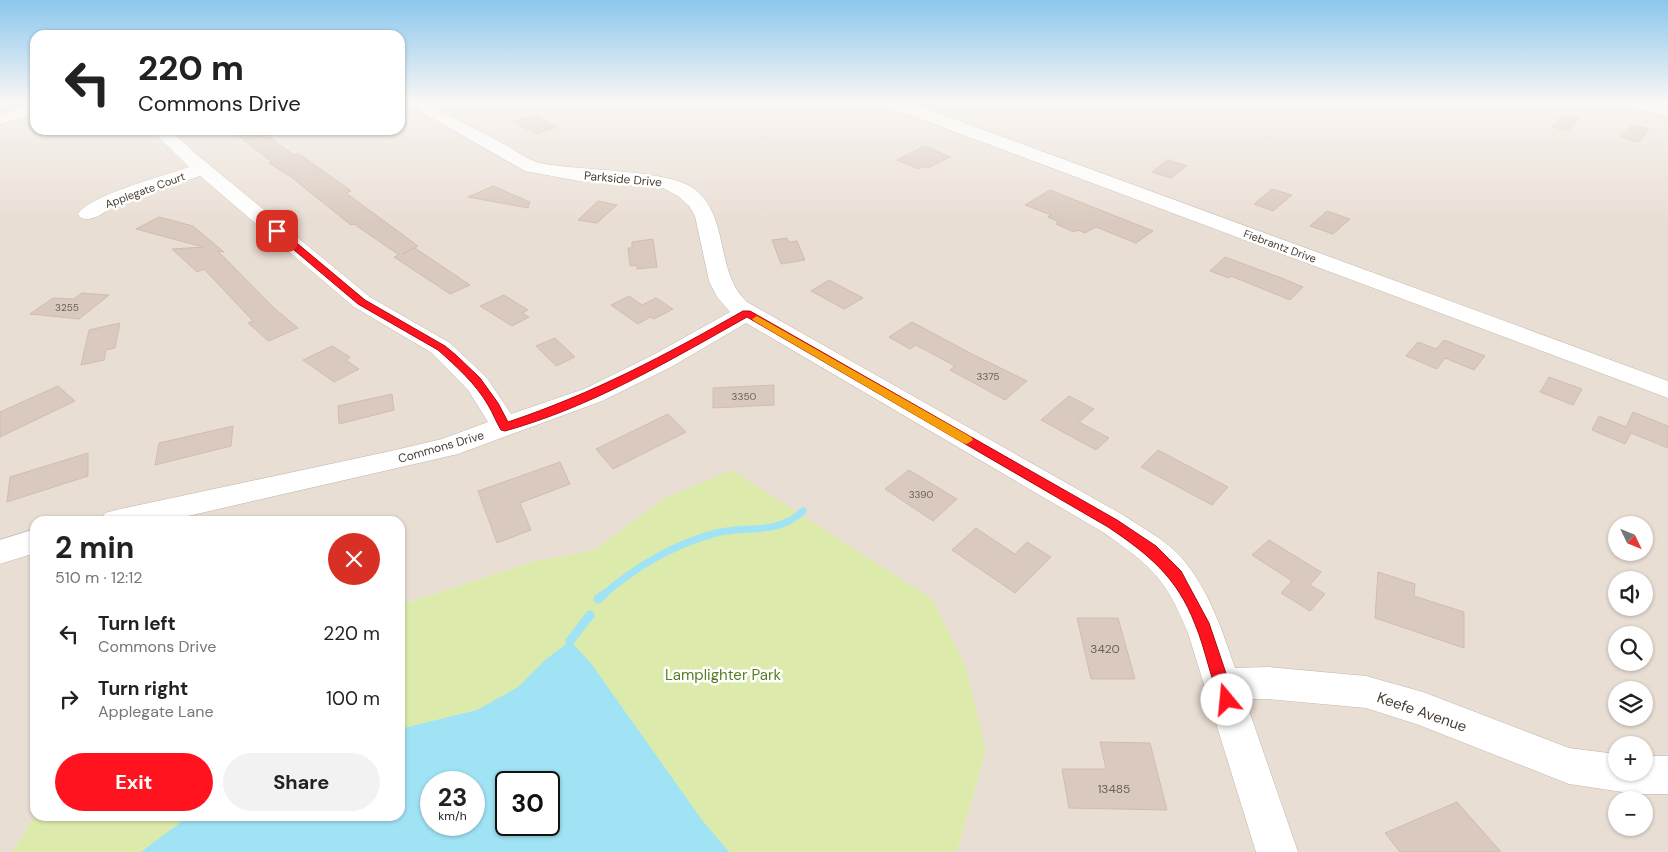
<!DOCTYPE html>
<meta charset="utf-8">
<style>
body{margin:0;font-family:"DM Sans",sans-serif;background:#f2f2f2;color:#222;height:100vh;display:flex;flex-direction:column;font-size:19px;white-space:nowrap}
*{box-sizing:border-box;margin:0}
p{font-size:16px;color:#767676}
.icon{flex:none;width:28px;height:28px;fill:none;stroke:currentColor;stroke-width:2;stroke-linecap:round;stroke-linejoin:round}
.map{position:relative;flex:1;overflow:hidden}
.sheet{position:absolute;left:30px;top:516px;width:375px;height:305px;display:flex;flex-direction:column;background:#fff;border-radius:15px;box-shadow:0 1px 4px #0004}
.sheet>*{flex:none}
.guide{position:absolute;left:30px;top:30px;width:375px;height:105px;border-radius:15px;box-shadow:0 1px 4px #0004;background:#fff;color:#222;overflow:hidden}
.needle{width:32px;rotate:133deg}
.buttons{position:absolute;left:1608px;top:516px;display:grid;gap:10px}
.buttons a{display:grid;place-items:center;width:45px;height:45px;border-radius:50%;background:#fff;box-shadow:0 1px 4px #0004;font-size:25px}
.speed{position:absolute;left:420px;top:771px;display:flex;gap:10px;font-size:25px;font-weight:700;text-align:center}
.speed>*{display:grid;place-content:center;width:65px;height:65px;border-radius:50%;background:#fff;box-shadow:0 1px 4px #0004;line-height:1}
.speed small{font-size:12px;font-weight:400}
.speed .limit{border:2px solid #111;border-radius:8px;background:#fff;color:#111}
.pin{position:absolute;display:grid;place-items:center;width:42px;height:42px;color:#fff;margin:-21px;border-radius:10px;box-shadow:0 2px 8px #0006}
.me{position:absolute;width:55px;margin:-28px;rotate:343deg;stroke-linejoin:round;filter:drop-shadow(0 0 4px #0008)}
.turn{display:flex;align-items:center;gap:18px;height:105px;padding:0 25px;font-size:22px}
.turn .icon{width:65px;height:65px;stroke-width:2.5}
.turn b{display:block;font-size:35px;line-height:42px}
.round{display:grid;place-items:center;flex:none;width:52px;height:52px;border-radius:26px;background:#f2f2f2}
.head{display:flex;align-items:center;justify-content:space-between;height:85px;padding:0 25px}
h1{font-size:30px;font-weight:700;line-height:38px}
.action{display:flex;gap:10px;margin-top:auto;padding:10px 25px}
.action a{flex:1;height:58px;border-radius:30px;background:#ff131f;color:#fff;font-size:20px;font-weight:700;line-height:58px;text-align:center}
.action a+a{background:#f2f2f2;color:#222}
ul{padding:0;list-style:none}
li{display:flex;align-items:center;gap:15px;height:65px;padding:0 25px}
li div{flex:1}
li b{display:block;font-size:19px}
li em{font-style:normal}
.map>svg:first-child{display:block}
.residential{fill:#e9ded4;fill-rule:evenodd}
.green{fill:#dcebac;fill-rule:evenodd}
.water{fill:#9fe3f5;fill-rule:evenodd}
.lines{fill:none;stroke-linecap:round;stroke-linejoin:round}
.stream-far1{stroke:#9fe3f5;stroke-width:7}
.stream{stroke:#9fe3f5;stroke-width:9}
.building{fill:#dac9be;stroke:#d2bdae}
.minor-casing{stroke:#c4b6ab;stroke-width:1}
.minor{fill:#fff;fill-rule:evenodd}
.route{fill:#ff131f;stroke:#a60c14}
.slow{fill:#f59e0b}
.labels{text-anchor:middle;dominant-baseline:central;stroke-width:5;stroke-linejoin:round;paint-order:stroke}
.number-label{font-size:10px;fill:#6c6057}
.far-street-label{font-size:11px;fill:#483d35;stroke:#fff}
.street-label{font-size:12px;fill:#483d35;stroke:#fff}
.near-number-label{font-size:12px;fill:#6c6057}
.near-park-label{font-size:15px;fill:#587e24;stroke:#fff}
.near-street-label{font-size:15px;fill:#483d35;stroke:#fff}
</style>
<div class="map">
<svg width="1668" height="852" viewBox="0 0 1668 852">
<rect width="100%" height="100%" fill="#f4ede7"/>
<path class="residential" d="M0,102H35V130H400V102H1619L1668,114V852H957L986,751L665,498L594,550L531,562L400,605V521H35V816L12,852H0ZM1616,525H1644V552H1616ZM1616,580H1644V608H1616ZM1616,635H1644V662H1616ZM1616,690H1644V718H1616ZM1616,745H1644V772H1616ZM1616,800H1644V828H1616Z"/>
<path class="green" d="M732,470L932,599L966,667L986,751L957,852H12L35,816H400V605L531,562L594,550L665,498ZM431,782H474V825H431ZM506,782H549V825H506Z"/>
<path class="water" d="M570,641L590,662L702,820L729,852H141L189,816H400V729L477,710L518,687L545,660ZM474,782V825H431V782ZM506,782H549V825H506Z"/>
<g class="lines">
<path class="stream-far1" d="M602,596C635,567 672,545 716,533C747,525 777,536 803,511"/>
<g class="stream">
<path d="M598,599L603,595"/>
<path d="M570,641L590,615"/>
</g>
</g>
<g class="building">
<path d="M1564,114L1580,118L1569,131L1552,127Z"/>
<path d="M534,115L557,127L536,134L514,122Z"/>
<path d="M1632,125L1649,129L1639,142L1621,137Z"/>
<path d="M231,130H260L294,155L298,153L351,191L346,193L418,246L402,254L415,248L470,285L450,294L394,257L399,255L354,224L351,225L291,177L269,163L272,162Z"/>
<path d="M925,146L950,157L928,168L925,166L919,169L897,160Z"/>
<path d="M1168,160L1187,166L1171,178L1152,172Z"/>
<path d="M493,186L530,202L528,208L468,197Z"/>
<path d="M1272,189L1292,195L1273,211L1254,204Z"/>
<path d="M1050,190L1153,231L1136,243L1096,227L1085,233L1078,230L1074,232L1056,224L1059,222L1048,217L1051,215L1025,205Z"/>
<path d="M598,201L617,205L597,223L578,220Z"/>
<path d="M1327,211L1350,219L1333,234L1310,226Z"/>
<path d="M159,217L193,226L224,252L218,251L274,308L298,328L269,341L266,339L248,323L253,321L204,269L197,272L172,249L203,247L136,229Z"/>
<path d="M787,238L789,242L797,241L805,260L781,264L772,240Z"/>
<path d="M653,239L657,267L637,269V265L630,266L628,248H632V242Z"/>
<path d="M1225,257L1284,279L1303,287L1290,300L1231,276L1229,278L1210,271Z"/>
<path d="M829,280L863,298L844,309L811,291Z"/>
<path d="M82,293L109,295L79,319L30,314L53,298L74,299Z"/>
<path d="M504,295L528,310L522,313L529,317L512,326L480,306Z"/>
<path d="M629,296L642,305L656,298L673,309L654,319L650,317L638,324L611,305Z"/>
<path d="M912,322L972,354L1027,381L1005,400L950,370L955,366L916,345L910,349L889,337Z"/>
<path d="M120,323L115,348L106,350L104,360L81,365L89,330Z"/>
<path d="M555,338L575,357L556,366L536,346Z"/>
<path d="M1444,340L1485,356L1474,370L1445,358L1437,369L1406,356L1418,342L1436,349Z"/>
<path d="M332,346L350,357L346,360L359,369L334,382L303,360Z"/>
<path d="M1549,377L1582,389L1573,405L1540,392Z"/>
<path d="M774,385V405L713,408V388Z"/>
<path d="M58,386L75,401L0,437V412Z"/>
<path d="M392,394L394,410L339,424L338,406Z"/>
<path d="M1069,396L1094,409L1079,422L1109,438L1096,450L1041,420Z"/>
<path d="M1633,412L1668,426V448L1631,433L1625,444L1592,430L1599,416L1626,427Z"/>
<path d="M668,414L686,432L613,469L596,449Z"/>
<path d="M233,426L231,446L155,465L159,443Z"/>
<path d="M1158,450L1228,487L1212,505L1141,467Z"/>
<path d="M88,453V476L7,502L10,477Z"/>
<path d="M560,462L570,484L520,503L531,530L497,543L478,491Z"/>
<path d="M909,470L957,499L933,521L885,489Z"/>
<path d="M976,528L1015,554L1027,542L1051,557L1015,593L952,550Z"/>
<path d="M1269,540L1321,572L1310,585L1325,594L1310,611L1281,593L1292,581L1252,555Z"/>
<path d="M1378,572L1415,584L1414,596L1464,612V648L1375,618Z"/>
<path d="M1077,618H1118L1135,679H1091Z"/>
<path d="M1100,742L1150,743L1167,810L1069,808L1062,769H1106Z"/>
<path d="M1457,802L1501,852H1400L1385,833Z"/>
</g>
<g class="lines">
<defs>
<g id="minor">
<path d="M404,102H425C452,117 479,131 506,145C516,151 528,160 540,163C578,171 666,169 693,188C731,216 714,272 747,302L1123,515C1141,527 1160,537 1176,552C1206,582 1222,629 1235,668L1268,667L1366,676L1423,692L1569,748L1616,754V772H1644V756H1668V794H1636L1569,784L1419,725L1366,708L1268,699H1245L1298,852H1256L1188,633C1165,576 1150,565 1101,531L746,323L671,367L602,401L458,454L166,521H101L105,513L116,510L391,451L442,439L488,422L468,390L432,353L354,307L200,176C172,186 141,193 115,206C103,212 95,222 81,218L78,214C92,194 164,176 189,167L151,130H170L195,153L370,297L450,343L487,378L511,414L584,389L653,355L730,312L717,297L709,281L695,216L689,206L678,196L663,188L579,181L525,171Z"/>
<path d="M884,102H908L1668,381V398L886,106Z"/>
<path d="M1623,102H1653L1668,106V116L1625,106Z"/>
<path d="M35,104V114L0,124V114Z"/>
<path d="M35,529V553L0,564V540Z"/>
</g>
</defs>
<use href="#minor" class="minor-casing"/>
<use href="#minor" class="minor"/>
</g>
<linearGradient id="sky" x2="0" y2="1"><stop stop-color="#8bc7ed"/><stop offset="0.46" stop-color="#faf7f4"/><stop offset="1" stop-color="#faf7f4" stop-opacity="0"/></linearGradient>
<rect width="1668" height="222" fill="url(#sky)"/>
<path class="route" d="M274,229H280L365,300L445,346L456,355L480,378L498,403L508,422C594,393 664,356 743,311H750L1117,520L1156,546L1181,571L1209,623L1235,700L1232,704L1227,706L1222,704C1210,679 1206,650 1195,624C1177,577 1148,554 1108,527L747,317C669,361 591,407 505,431L501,430C496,422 493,413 488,405C476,384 456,366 438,350L358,304L274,233Z"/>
<path class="slow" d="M757,316L971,437L973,440L967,444L963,443L754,321L752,319Z"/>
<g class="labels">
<g class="number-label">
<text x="67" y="307">3255</text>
<text x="988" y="376">3375</text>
<text x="744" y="396">3350</text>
<text x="921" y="494">3390</text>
</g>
<g class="far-street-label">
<text transform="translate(145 190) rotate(-20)">Applegate Court</text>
<text transform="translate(1280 246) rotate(20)">Fiebrantz Drive</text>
</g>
<g class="street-label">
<text transform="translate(623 179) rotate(5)">Parkside Drive</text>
<text transform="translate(441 447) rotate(-16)">Commons Drive</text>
</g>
<g class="near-number-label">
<text x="1105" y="649">3420</text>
<text x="1114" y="789">13485</text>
</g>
<g class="near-park-label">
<text x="723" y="675">Lamplighter Park</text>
</g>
<g class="near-street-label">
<text transform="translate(1422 712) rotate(19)">Keefe Avenue</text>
</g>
</g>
</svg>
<div class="buttons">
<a><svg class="needle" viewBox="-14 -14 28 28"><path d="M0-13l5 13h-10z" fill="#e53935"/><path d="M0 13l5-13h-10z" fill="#767676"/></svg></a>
<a><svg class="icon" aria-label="sound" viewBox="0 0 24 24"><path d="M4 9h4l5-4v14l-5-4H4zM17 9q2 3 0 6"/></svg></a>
<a><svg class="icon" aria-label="search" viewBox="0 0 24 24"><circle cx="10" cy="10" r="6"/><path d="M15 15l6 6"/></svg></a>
<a><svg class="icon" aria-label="layers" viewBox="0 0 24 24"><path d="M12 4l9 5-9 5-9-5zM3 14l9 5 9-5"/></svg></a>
<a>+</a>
<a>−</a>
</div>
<div class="speed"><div>23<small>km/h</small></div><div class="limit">30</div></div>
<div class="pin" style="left:277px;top:231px;background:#d93025"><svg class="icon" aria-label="arrive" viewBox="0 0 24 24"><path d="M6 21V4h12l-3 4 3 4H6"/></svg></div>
<svg class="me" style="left:1227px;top:700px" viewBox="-20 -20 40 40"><circle r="19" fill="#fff"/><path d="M0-13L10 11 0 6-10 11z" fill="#ff131f"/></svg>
<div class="guide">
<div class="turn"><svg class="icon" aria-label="left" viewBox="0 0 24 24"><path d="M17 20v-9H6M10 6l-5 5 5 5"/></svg><div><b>220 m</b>Commons Drive</div></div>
</div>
<section class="sheet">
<div class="head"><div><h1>2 min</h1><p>510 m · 12:12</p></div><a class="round" style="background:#d93025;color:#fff"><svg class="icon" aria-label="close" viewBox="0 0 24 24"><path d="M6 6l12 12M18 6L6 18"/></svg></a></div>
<ul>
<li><svg class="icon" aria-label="left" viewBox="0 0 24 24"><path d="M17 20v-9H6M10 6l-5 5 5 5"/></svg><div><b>Turn left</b><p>Commons Drive</p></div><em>220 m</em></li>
<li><svg class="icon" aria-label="right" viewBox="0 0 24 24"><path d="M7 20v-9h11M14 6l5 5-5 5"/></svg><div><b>Turn right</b><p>Applegate Lane</p></div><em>100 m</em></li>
</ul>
<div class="action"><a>Exit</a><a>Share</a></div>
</section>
</div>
